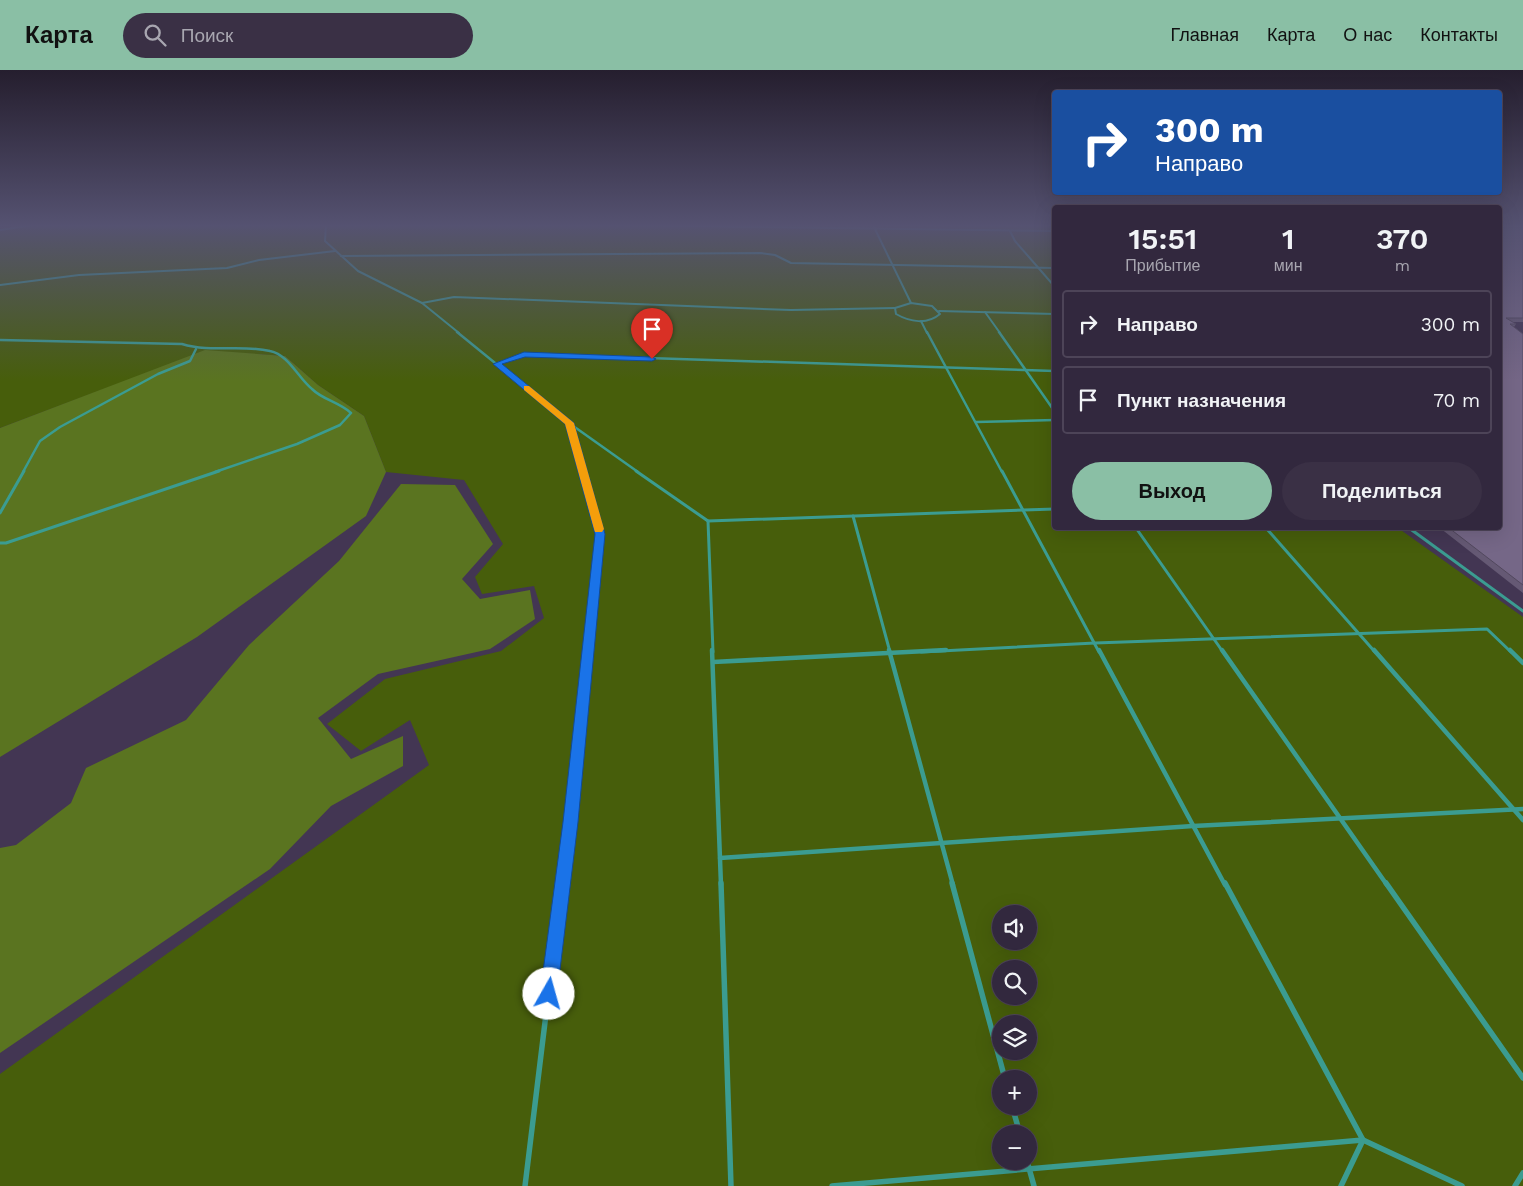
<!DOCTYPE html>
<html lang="ru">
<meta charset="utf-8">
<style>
body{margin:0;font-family:"Work Sans",sans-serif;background:#3a3045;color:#f1f3f6;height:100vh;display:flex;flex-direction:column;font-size:19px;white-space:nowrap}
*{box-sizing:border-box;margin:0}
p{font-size:16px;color:#a8a6b0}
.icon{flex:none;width:28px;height:28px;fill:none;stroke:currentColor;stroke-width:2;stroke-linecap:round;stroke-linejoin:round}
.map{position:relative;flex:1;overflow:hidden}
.sheet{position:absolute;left:1052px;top:135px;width:450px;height:325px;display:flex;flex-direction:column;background:#32283e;border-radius:5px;box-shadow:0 5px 20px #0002,0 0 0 1px #4d4458}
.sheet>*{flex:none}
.guide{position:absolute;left:1052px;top:20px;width:450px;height:105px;border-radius:5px;box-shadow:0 5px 20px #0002,0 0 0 1px #4d4458;background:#1a4fa0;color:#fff;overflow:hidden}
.buttons{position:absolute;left:992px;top:835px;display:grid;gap:10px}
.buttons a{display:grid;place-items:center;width:45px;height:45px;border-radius:50%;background:#32283e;box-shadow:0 5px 20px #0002,0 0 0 1px #4d4458;font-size:25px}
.pin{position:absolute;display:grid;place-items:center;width:42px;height:42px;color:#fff;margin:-51px -21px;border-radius:50% 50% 50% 0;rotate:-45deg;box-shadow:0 0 5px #0007}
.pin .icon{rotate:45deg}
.me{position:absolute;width:55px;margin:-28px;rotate:7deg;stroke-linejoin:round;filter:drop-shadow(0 0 4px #0008)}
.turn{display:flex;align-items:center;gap:18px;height:105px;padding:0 20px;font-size:22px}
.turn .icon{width:65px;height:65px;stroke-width:2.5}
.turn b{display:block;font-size:35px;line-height:42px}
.eta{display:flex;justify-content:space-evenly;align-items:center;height:85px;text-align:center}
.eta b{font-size:30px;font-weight:600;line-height:35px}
.cta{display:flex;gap:10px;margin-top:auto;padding:10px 20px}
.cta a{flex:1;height:58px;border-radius:30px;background:#8abfa5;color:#111;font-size:20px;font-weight:600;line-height:58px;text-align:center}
.cta a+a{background:#3a3045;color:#f1f3f6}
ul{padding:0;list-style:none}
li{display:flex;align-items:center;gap:15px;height:68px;margin:0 10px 8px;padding:0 10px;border:2px solid #4d4458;border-radius:5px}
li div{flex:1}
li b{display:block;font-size:19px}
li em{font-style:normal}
header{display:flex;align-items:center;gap:30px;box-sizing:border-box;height:70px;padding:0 25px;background:#8abfa5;color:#111}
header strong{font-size:24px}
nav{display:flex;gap:28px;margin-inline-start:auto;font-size:18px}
.search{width:350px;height:45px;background:#3a3045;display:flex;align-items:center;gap:12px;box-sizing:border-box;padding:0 18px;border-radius:28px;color:#a8a6b0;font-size:19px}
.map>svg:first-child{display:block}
.green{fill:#475e0b;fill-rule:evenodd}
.forest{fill:#5a7420}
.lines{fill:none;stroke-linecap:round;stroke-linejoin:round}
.service-far4{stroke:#3b9c91;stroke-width:2}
.service-far3{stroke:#3b9c91;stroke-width:2.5}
.service-far2{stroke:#3b9c91;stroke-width:3}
.service-far1{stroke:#3b9c91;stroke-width:4.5}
.service{stroke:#3b9c91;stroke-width:5.5}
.wall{fill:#655974}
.building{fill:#756787;stroke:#52485e}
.route{fill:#1a73e8;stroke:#114b97}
.slow{fill:#f59e0b}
</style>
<header>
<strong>Карта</strong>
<div class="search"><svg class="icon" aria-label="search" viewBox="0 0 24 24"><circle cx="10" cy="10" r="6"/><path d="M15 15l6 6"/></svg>Поиск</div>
<nav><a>Главная</a><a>Карта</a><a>О нас</a><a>Контакты</a></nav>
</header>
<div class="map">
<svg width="1523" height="1116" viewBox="0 0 1523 1116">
<rect width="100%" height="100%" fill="#433653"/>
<path class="green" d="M19,155H1055V458H1398L1523,547V1116H0V1004L429,695L410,650L361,681L327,654L385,609L501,581L544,548L534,516L482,524L475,507L503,474L464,410L386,402L364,346L318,315L285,286L205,281L0,358V159ZM1001,844H1029V871H1001ZM1001,899H1029V926H1001ZM1001,954H1029V981H1001ZM1001,1009H1029V1036H1001ZM1001,1064H1029V1091H1001Z"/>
<g class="forest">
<path d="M205,280L285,286L318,315L364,346L386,402L366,446L197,567L0,687V358Z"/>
<path d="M401,414L455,415L493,474L462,509L480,529L530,520L535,549L490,579L378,604L318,648L351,689L403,666V696L331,736L270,799L0,983V778L16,775L71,733L86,698L186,650L249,575L339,491Z"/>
</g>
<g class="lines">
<g class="service-far4">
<path d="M326,155L325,171L358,201L422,233L459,263"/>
<path d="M616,155L1055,161"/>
<path d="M873,155L911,233"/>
<path d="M0,160L33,155"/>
<path d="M1010,161L1015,171L1055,217"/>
<path d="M341,186L761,183L775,185L791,193L1055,198"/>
<path d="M0,215L79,205L227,198L259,190L335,181"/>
<path d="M422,233L454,227L791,240L895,238"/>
<path d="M911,233L932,236L940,244C927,255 910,252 896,244L895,238Z"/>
<path d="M939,241L1055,244"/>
<path d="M985,242L1000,263"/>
<path d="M921,251L927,263"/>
</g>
<g class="service-far3">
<path d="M457,262L569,353L583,402"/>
<path d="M927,262L1002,402"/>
<path d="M999,262L1055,342"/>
<path d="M0,270L182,274C211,283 241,274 270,281C289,285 298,308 312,319C323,330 339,332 351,343L340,355L297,374L215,402"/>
<path d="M496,294L524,284L1055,301"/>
<path d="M976,352L1055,350"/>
<path d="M569,353L638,402"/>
<path d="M23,402L40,371L60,357L158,304L190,291L196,279"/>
</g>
<g class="service-far2">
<path d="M582,401L600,464L588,582"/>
<path d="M636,401L708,451L1055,439"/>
<path d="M1002,401L1099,582"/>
<path d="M0,443L24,401"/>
<path d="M853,446L890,582"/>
<path d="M708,451L713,582"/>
<path d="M1136,458L1223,582"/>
<path d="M1266,458L1375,582"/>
<path d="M1409,458L1523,541"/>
<path d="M0,473H6L219,401"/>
<path d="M921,582L1095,573L1487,559L1511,582"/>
</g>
<g class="service-far1">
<path d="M712,580L721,815"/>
<path d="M889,580L953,815"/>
<path d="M1099,580L1225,815"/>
<path d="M1222,580L1387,815"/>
<path d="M1374,580L1523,750"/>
<path d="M1510,580L1523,593"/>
<path d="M713,592L946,580"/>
<path d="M720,788L1193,756L1523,739"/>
<path d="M562,815L588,580"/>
</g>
<g class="service">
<path d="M721,813L731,1116"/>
<path d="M952,813L1005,1009"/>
<path d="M1225,813L1363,1070L1341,1116"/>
<path d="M1386,813L1523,1008"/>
<path d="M1012,1036L1020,1064"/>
<path d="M1027,1091L1034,1116"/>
<path d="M525,1116L562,813"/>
<path d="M832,1116L1363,1070L1462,1116"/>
<path d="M1515,1116L1523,1103"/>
</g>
</g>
<path class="wall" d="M1500,155H1523V252H1512L1516,254L1514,257L1523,264V523L1440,458H1500Z"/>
<path class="building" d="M1500,155H1523V248H1506L1516,254H1510L1523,264V515L1449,458H1500Z"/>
<linearGradient id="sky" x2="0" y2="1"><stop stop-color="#251e2e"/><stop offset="0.5" stop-color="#555271"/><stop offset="1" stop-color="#555271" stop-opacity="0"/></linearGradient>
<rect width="1523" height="311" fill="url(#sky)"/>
<path class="route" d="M524,282L652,287L656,289L652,291L525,287L502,294L574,353L605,464L578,752L557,924L555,930L549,933L543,930L540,924L563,752L595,464L565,354L493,294Z"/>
<path class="slow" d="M524,316H529L574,353L604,459L602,462H595L594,459L565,354L524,320Z"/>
</svg>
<div class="buttons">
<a><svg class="icon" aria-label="sound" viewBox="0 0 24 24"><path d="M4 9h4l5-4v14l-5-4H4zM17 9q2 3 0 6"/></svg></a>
<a><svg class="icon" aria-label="search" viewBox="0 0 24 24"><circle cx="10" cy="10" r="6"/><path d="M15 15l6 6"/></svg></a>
<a><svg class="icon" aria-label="layers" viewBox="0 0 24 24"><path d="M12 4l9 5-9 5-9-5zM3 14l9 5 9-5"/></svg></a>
<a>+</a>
<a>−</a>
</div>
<div class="pin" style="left:652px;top:289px;background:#d93025"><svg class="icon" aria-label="arrive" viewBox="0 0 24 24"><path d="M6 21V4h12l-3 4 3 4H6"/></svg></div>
<svg class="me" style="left:549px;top:924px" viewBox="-20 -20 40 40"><circle r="19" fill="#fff"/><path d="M0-13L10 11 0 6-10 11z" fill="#1a73e8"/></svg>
<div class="guide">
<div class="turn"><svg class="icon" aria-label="right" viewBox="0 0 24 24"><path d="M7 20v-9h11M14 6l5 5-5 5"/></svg><div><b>300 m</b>Направо</div></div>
</div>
<section class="sheet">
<div class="eta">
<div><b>15:51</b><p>Прибытие</p></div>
<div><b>1</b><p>мин</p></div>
<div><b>370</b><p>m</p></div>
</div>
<ul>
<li><svg class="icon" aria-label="right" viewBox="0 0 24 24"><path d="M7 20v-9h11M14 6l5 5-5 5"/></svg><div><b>Направо</b></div><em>300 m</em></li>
<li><svg class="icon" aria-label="arrive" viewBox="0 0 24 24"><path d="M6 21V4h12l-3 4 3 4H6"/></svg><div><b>Пункт назначения</b></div><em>70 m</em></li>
</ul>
<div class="cta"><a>Выход</a><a>Поделиться</a></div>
</section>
</div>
